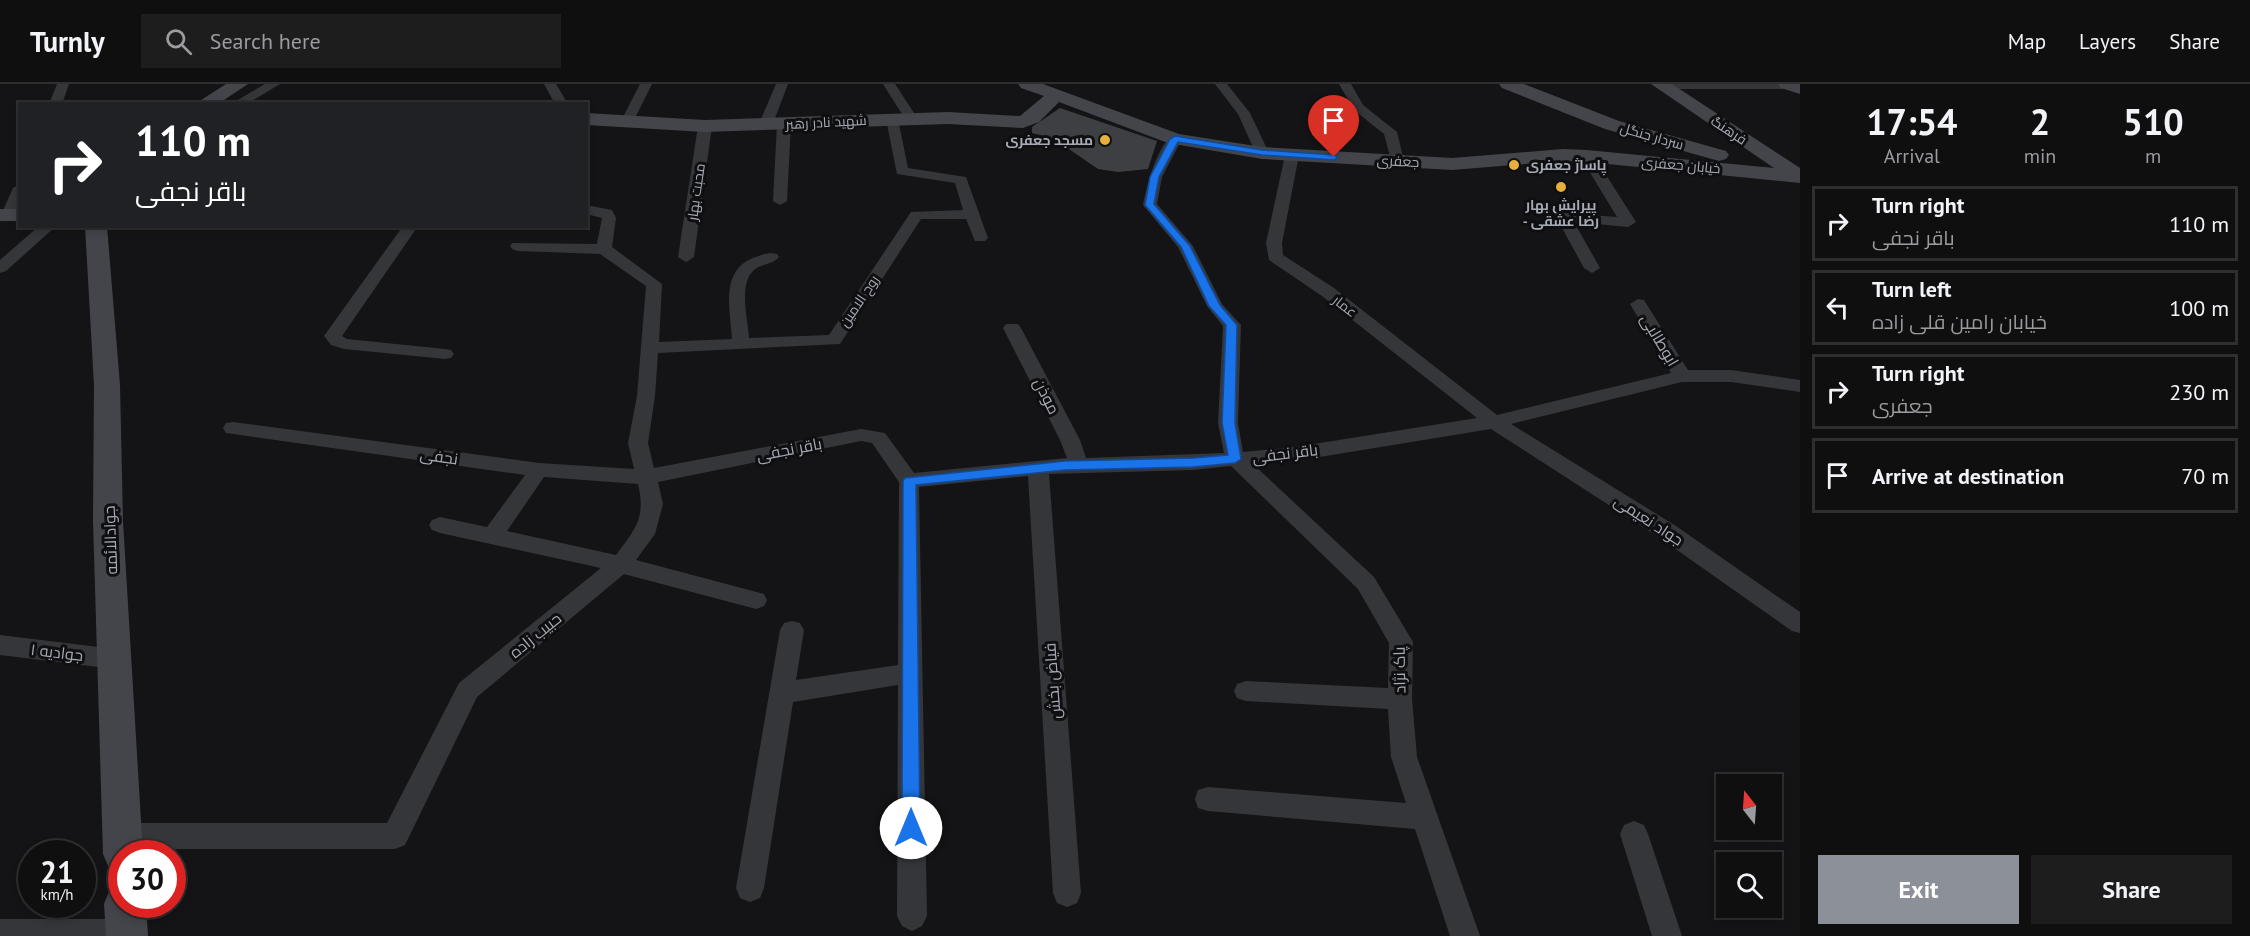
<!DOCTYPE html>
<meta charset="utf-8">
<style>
body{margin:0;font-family:"PT Sans",Cairo,sans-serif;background:#1d1d1e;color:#f1f3f6;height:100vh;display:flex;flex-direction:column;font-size:22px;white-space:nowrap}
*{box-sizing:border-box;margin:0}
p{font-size:20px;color:#9b9c9f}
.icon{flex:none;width:33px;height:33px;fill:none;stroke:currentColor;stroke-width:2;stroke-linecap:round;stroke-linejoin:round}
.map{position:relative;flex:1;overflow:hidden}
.panel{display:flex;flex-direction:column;background:#0f0f10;width:450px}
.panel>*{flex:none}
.top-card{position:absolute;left:18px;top:18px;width:570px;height:126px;border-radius:0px;box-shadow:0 3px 9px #0003,0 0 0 2px #2f2f30;background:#202124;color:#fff;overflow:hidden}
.needle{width:39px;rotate:343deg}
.fabs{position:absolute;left:1716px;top:690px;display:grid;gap:12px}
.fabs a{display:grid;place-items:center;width:66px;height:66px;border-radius:0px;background:#0f0f10;box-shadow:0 3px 9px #0003,0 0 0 2px #2f2f30;font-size:30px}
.speed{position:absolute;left:18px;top:756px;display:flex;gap:12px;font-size:30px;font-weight:700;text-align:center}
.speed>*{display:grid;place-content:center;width:78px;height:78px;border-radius:50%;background:#0f0f10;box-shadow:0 3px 9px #0003,0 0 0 2px #2f2f30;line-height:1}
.speed small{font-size:15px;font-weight:400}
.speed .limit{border:9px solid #d22;background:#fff;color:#111}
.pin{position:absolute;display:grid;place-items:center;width:51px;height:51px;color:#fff;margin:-62px -26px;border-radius:50% 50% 50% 0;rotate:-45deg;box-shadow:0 0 6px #0007}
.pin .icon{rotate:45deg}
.me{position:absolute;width:66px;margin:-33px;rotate:0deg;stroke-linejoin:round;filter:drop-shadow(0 0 4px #0008)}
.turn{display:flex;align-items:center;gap:21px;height:126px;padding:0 18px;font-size:27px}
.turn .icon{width:78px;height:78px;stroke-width:2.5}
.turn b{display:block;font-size:42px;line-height:51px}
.eta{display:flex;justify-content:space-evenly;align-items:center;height:102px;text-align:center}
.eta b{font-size:36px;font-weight:700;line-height:42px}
.button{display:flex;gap:12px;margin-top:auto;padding:12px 18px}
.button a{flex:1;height:69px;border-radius:0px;background:#8c9099;color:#fff;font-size:24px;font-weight:700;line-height:69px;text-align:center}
.button a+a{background:#1d1d1e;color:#f1f3f6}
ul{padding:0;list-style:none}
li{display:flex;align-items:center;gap:18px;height:75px;margin:0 12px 9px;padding:0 6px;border:3px solid #2f2f30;border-radius:0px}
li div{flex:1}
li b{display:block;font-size:22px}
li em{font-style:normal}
header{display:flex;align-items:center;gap:36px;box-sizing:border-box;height:84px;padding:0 30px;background:#0f0f10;border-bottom:2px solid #2f2f30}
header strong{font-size:28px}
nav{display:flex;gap:33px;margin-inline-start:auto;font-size:21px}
.search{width:420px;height:54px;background:#1d1d1e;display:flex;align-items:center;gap:15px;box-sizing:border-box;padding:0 21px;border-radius:0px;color:#9b9c9f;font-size:22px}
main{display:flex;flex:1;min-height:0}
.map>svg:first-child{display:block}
.building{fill:#3e3f43}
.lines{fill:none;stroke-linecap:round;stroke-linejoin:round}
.street{fill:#35363a;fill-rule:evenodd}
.secondary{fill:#43454a;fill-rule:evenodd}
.route{fill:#1a73e8;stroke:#114b97;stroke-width:1.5}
.poi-dot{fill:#e7af3b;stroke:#0f0f11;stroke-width:2}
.labels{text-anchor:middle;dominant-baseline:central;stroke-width:6;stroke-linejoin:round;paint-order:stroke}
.far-street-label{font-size:14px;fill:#a7abb5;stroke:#0f0f11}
.far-poi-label{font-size:14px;font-weight:bold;fill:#a7abb5;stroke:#0f0f11;text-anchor:end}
.street-label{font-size:16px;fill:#a7abb5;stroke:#0f0f11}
</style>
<header>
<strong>Turnly</strong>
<div class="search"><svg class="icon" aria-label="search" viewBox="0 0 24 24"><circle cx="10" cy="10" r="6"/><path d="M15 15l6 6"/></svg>Search here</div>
<nav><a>Map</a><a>Layers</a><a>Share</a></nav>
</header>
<main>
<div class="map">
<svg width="1800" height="852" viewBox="0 0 1800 852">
<rect width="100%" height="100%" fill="#141416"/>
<path class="building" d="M1060,24L1157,57L1148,85L1118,88L1098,85L1053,54L1032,49V43Z"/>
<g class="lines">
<g class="street">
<path d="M57,0H69L62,20H49Z"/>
<path d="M265,0H280L247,20H231Z"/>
<path d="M544,0H556L568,20H555Z"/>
<path d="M640,0H652L632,40H622L621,37Z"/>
<path d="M776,0H788L772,42L765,46L760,45L758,42Z"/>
<path d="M883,0H895L918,35L917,38H907Z"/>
<path d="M1215,0H1227L1250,29L1269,69L1267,72H1257L1238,30Z"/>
<path d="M1339,0H1351L1363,21L1397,48L1404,77L1402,80H1392L1384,50L1354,26Z"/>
<path d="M1657,0H1795L1796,1L1790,5H1662L1658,4Z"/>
<path d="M892,31L898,35L908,84L966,93L988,154L985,157H975L966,135H921L840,260L658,269L655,312L648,359L654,384L861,345L885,349L914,389L1067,374L1060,356L1003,244L1006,240H1018L1021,244L1080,356L1086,374L1224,369L1218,339L1223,242L1207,222L1178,163L1143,121C1146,105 1158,56 1175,51L1182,55L1162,93L1157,120L1193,162L1222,220L1241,241L1238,339L1243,368L1295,363L1477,334L1322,212L1269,176L1266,159L1285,71L1292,67L1299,71L1282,159L1283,171L1334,204L1497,331L1671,289L1630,220L1638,215L1644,216L1688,286H1731L1800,296V308L1731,298H1682L1511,340L1676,442L1800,528V549L1792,547L1660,454L1491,345L1295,377L1253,380L1374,493L1413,558L1412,615L1417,673L1480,852H1450L1415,745L1208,727L1198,724L1195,715L1198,706L1208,703L1406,719L1391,673L1388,625L1246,617L1237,614L1234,607L1237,600L1246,597L1388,604L1389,559L1358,505L1231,382L1193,386L1049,390L1081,809L1077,819L1067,823L1057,819L1053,809L1028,392L919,403L927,832L922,842L912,847L902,842L897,832L898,601L793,618L764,804L760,814L750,818L740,814L736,804L780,546L784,539L792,537L800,539L804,546L796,596L898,581L899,398L872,359L861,357L658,398L663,420L655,450L636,476L764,510L767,516L764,522L756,525L624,490L477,613L405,761L395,765H122L112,761L108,752L112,743L122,739H387L459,599L601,484L440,449L432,446L429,441L432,436L440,433L487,443L525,391L233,350L226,349L223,344L226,339L233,338L539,379L634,385L628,359L637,312L646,202L600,170L518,167L512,165L510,162L512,159L597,160L602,134L586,130V121L612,126L616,134L612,163L662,200L659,258L732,255C730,226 720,187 753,174C761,171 768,168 777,170L779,173C773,181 761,179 754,186C738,200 748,235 749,254L829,251L911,128L963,126L955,99L897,90L886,35ZM544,393L638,400C646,434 636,444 616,471L507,447Z"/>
<path d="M784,36L791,40L787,117L780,121L773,117L777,40Z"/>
<path d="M705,38L712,42L694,173L686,178L678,173L698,42Z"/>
<path d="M1587,68L1592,69L1636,138L1628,143L1574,138L1600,184L1592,189L1584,184L1556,133L1563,129L1617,133L1580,72Z"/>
<path d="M20,100C20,113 20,123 13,134H3L1,131L13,104Z"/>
<path d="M39,142H56L6,187L0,189V176Z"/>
<path d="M403,142H418L342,252L347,255L445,265L451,266L454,270L451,274L445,275L344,265L331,261L324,252Z"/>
<path d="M0,551L115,565L124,568L127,575L124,582L115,585L0,571Z"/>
<path d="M1634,737L1644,741L1648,750L1682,852H1652L1620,750L1624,741Z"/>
<path d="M0,835H127L138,839L142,850L141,852H0Z"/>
</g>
<g class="secondary">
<path d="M226,0H248L218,20H195Z"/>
<path d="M1018,0H1043L1179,50L1262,63L1452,74L1563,65L1587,66L1774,84L1651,0H1672L1800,84V99L1587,78L1563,77L1452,86L1262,75L1168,59L1059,18L1039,38L1023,44L948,40L705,48L586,41V29L705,36L948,28L1020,32L1044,12L1021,4Z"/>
<path d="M1499,0H1524L1619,37L1726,67L1729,71L1726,75L1719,77L1605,45L1502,4Z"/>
<path d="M1778,0H1800V10L1781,4Z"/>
<rect x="0" y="125" width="20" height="12"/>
<path d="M85,142H107L120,301L123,437L143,770H122V789L109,784L103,770L93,437L94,301Z"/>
<path d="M122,801V820H146L148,852H106L104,820L110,805Z"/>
</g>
</g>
<path class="route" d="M1175,52L1262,66L1334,71L1338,73L1334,76L1262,71L1178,58L1159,93L1154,120L1190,162L1220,221L1237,241L1235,339L1241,375L1235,379L1193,383L1065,386L916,401L920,744L917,750L911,752L905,750L902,744L903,397L905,394L1065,377L1193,374L1228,371L1222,339L1226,241L1209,222L1181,163L1145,121L1150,93L1170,55Z"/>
<g class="poi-dot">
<circle cx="1105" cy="56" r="6"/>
<circle cx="1514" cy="81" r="6"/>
<circle cx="1561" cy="103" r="6"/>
</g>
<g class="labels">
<g class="far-street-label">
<text transform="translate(826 38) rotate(-3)">شهید نادر رهبر</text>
<text transform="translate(1729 46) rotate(34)">فرهنگ</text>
<text transform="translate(1652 52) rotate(16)">سردار جنگل</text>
<text transform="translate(1398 77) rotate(3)">جعفری</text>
<text transform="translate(1681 81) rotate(5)">خیابان جعفری</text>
<text transform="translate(696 108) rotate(-82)">محبت بهار</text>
<text transform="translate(859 217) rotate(-56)">روح الامین</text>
<text transform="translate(1345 222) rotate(38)">عمار</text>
</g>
<g class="far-poi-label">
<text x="1093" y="56">مسجد جعفری</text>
<text x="1526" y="81" text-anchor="start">پاساژ جعفری</text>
<text x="1561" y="121" text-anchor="middle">پیرایش بهار<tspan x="1561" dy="16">- رضا عشقی</tspan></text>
</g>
<g class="street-label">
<text transform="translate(1660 256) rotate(59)">ابوطالبی</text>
<text transform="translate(1047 312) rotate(63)">موذن</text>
<text transform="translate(789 365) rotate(-11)">باقر نجفی</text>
<text transform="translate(1285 369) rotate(-7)">باقر نجفی</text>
<text transform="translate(439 372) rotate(8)">نجفی</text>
<text transform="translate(1649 436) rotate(33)">جواد نعیمی</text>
<text transform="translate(110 456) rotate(-92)">جوادالائمه</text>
<text transform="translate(535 551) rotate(-39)">حبیب زاده</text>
<text transform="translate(57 568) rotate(7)">جوادیه ۱</text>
<text transform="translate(1399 586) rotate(-91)">پاک نژاد</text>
<text transform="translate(1052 597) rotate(-94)">فیاض بخش</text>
</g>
</g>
</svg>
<div class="fabs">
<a><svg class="needle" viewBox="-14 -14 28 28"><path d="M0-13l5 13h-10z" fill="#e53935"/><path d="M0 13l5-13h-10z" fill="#9b9c9f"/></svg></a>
<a><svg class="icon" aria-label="search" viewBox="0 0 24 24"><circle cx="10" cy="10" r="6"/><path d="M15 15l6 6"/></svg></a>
</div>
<div class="speed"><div>21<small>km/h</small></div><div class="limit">30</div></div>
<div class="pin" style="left:1334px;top:73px;background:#d93025"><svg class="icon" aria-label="arrive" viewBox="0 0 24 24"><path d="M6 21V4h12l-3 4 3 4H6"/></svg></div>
<svg class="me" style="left:911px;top:744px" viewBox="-20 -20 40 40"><circle r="19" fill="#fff"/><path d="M0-13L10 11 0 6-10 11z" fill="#1a73e8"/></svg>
<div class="top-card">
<div class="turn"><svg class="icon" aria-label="right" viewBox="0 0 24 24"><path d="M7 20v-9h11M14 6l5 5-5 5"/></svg><div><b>110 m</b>باقر نجفی</div></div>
</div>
</div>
<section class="panel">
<div class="eta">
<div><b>17:54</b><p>Arrival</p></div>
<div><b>2</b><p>min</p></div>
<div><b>510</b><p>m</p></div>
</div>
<ul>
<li><svg class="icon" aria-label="right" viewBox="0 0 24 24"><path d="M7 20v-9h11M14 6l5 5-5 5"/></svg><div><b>Turn right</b><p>باقر نجفی</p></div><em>110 m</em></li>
<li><svg class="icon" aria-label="left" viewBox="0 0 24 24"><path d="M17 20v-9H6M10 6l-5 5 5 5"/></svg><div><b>Turn left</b><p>خیابان رامین قلی زاده</p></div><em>100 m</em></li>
<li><svg class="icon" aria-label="right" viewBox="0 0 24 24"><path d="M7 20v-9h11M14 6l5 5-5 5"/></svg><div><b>Turn right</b><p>جعفری</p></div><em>230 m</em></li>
<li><svg class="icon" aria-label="arrive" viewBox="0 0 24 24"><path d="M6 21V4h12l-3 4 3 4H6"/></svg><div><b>Arrive at destination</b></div><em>70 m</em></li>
</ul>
<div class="button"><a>Exit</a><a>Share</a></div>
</section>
</main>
